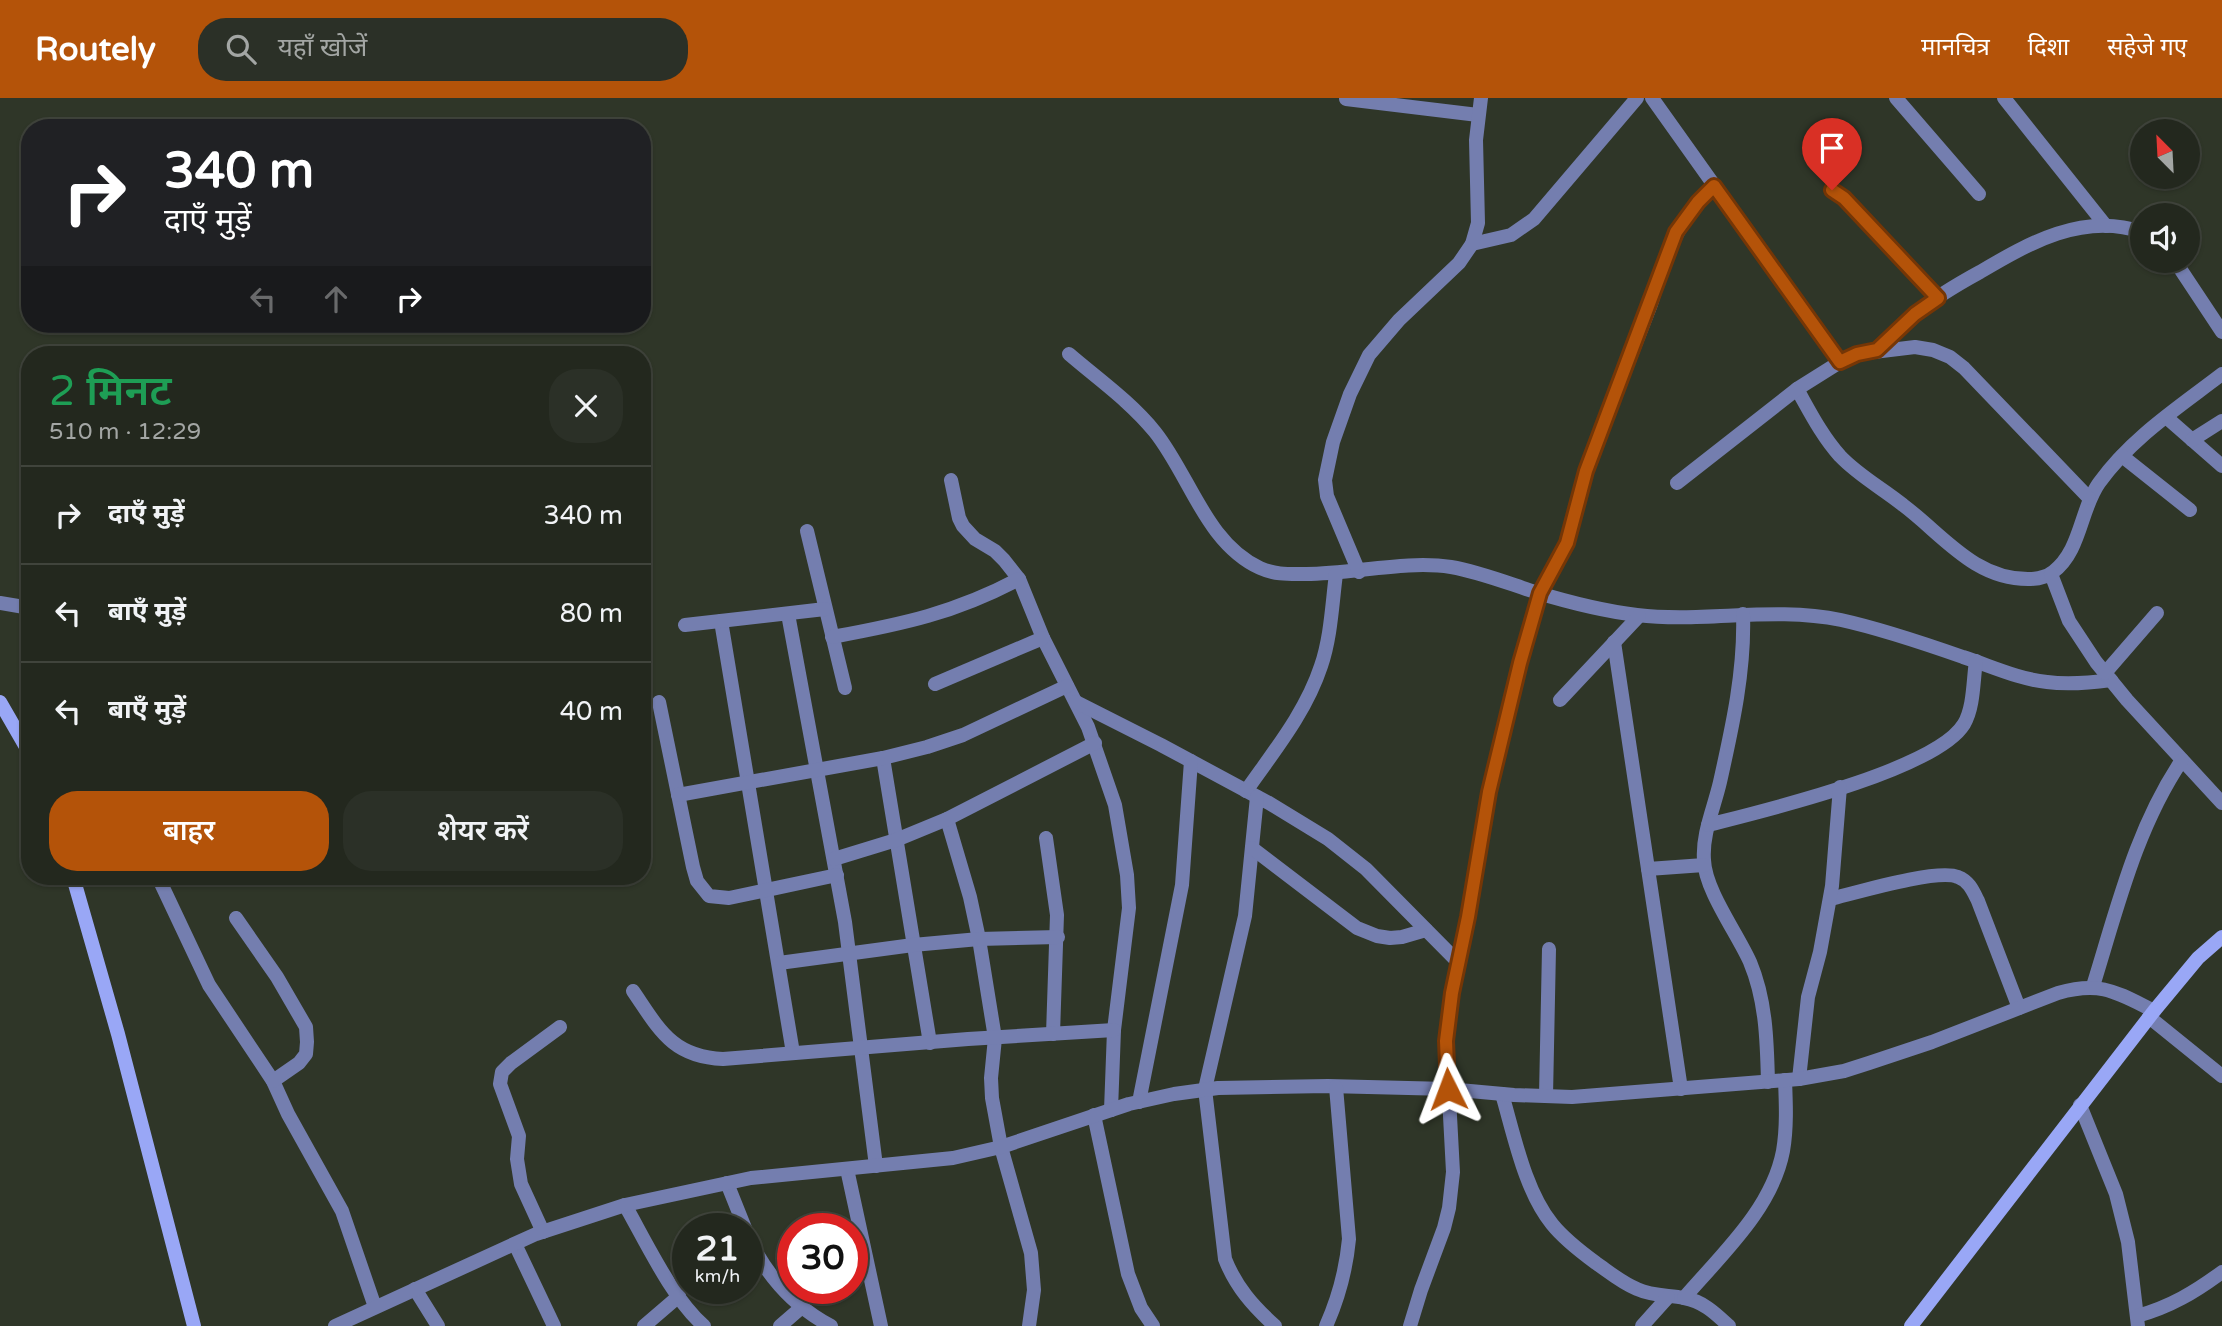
<!DOCTYPE html>
<html lang="hi">
<meta charset="utf-8">
<style>
body{margin:0;font-family:"Varela Round","Noto Sans Devanagari",sans-serif;background:#2b3027;color:#f1f3f6;height:100vh;display:flex;flex-direction:column;font-size:26px;white-space:nowrap}
*{box-sizing:border-box;margin:0}
p{font-size:23px;color:#a3a6a4}
.icon{flex:none;width:38px;height:38px;fill:none;stroke:currentColor;stroke-width:2;stroke-linecap:round;stroke-linejoin:round}
.map{position:relative;flex:1;overflow:hidden}
.details{position:absolute;left:21px;top:248px;width:630px;height:539px;display:flex;flex-direction:column;background:#23281e;border-radius:28px;box-shadow:0 2px 5px #0004,0 0 0 2px #40443c}
.details>*{flex:none}
.banner{position:absolute;left:21px;top:21px;width:630px;height:214px;border-radius:28px;box-shadow:0 2px 5px #0004,0 0 0 2px #40443c;background:#202124;color:#fff;overflow:hidden}
.needle{width:46px;rotate:336deg}
.controls{position:absolute;left:2130px;top:21px;display:grid;gap:14px}
.controls a{display:grid;place-items:center;width:70px;height:70px;border-radius:50%;background:#23281e;box-shadow:0 2px 5px #0004,0 0 0 2px #40443c;font-size:35px}
.speed{position:absolute;left:672px;top:1115px;display:flex;gap:14px;font-size:35px;font-weight:700;text-align:center}
.speed>*{display:grid;place-content:center;width:91px;height:91px;border-radius:50%;background:#23281e;box-shadow:0 2px 5px #0004,0 0 0 2px #40443c;line-height:1}
.speed small{font-size:18px;font-weight:400}
.speed .limit{border:10px solid #d22;background:#fff;color:#111}
.pin{position:absolute;display:grid;place-items:center;width:60px;height:60px;color:#fff;margin:-72px -30px;border-radius:50% 50% 50% 0;rotate:-45deg;box-shadow:0 0 7px #0007}
.pin .icon{rotate:45deg}
.me{position:absolute;width:77px;margin:-38px;rotate:357deg;stroke-linejoin:round;filter:drop-shadow(0 0 5px #0008)}
.turn{display:flex;align-items:center;gap:24px;height:147px;padding:0 28px;font-size:32px}
.turn .icon{width:91px;height:91px;stroke-width:2.5}
.turn b{display:block;font-size:49px;line-height:60px}
.lanes{display:flex;align-items:center;height:66px;padding:0 28px;background:#0003;justify-content:center;gap:35px;direction:ltr}
.lanes .off{opacity:.35}
.round{display:grid;place-items:center;flex:none;width:74px;height:74px;border-radius:28px;background:#2b3027}
.head{display:flex;align-items:center;justify-content:space-between;height:119px;padding:0 28px}
h1{font-size:42px;font-weight:600;line-height:52px;color:#1e9e55}
.button{display:flex;gap:14px;margin-top:auto;padding:14px 28px}
.button a{flex:1;height:80px;border-radius:28px;background:#b45309;color:#fff;font-size:28px;font-weight:600;line-height:80px;text-align:center}
.button a+a{background:#2b3027;color:#f1f3f6}
ul{padding:0;list-style:none}
li{display:flex;align-items:center;gap:21px;height:98px;padding:0 28px;border-top:2px solid #40443c}
li div{flex:1}
li b{display:block;font-size:26px}
li em{font-style:normal}
header{display:flex;align-items:center;gap:42px;box-sizing:border-box;height:98px;padding:0 35px;background:#b45309;color:#fff}
header strong{font-size:33px}
nav{display:flex;gap:38px;margin-inline-start:auto;font-size:24px}
.search{width:490px;height:63px;background:#2b3027;display:flex;align-items:center;gap:18px;box-sizing:border-box;padding:0 24px;border-radius:28px;color:#a3a6a4;font-size:26px}
.map>svg:first-child{display:block}
.lines{fill:none;stroke-linecap:round;stroke-linejoin:round}
.street{stroke:#747eaf;stroke-width:14}
.secondary{stroke:#99a7f6;stroke-width:14}
.route-casing{stroke:#753606;stroke-width:18}
.route{stroke:#b45309;stroke-width:12}
</style>
<header>
<strong>Routely</strong>
<div class="search"><svg class="icon" aria-label="search" viewBox="0 0 24 24"><circle cx="10" cy="10" r="6"/><path d="M15 15l6 6"/></svg>यहाँ खोजें</div>
<nav><a>मानचित्र</a><a>दिशा</a><a>सहेजे गए</a></nav>
</header>
<div class="map">
<svg width="2222" height="1228" viewBox="0 0 2222 1228">
<rect width="100%" height="100%" fill="#2f3628"/>
<g class="lines">
<g class="street">
<path d="M1652,0L1840,264"/>
<path d="M1896,0L1979,96"/>
<path d="M2004,0L2106,128"/>
<path d="M1346,1L1478,17"/>
<path d="M1832,92L1844,100L1938,200"/>
<path d="M1472,146L1511,137L1534,121L1637,0"/>
<path d="M2175,163L2222,234"/>
<path d="M1877,252C1890,240 1902,226 1916,215C1936,199 1958,186 1980,174C2029,145 2083,114 2142,134"/>
<path d="M1069,256C1098,281 1131,304 1155,334C1190,378 1206,445 1260,470C1275,477 1290,476 1306,476C1353,476 1406,462 1451,469C1480,474 1507,485 1535,494C1568,504 1603,513 1637,517C1705,525 1773,508 1841,522C1882,531 1923,545 1963,559C1991,568 2018,581 2047,584C2069,587 2089,585 2111,582"/>
<path d="M1797,291C1810,314 1822,338 1840,358C1859,378 1882,390 1903,407C1943,437 1974,481 2028,481C2037,481 2047,479 2053,474C2081,453 2080,412 2099,385C2131,340 2179,309 2222,276"/>
<path d="M2166,319L2222,368"/>
<path d="M2192,342L2222,323"/>
<path d="M2122,358L2190,412"/>
<path d="M951,382L959,420L963,428L975,441L995,453L1004,462L1019,481L1043,540L1088,629L1115,707L1127,777L1129,810L1114,932L1111,1012"/>
<path d="M1677,385L1797,291L1840,264L1857,256L1915,249L1933,252L1950,259L1964,270L2089,400"/>
<path d="M807,433L845,590"/>
<path d="M1359,474L1327,398L1325,382L1333,344L1350,296L1369,257L1399,222L1459,165L1472,146L1478,125L1476,42L1481,0"/>
<path d="M2051,476L2069,523L2096,564L2127,602L2222,705"/>
<path d="M0,505L30,510"/>
<path d="M788,516L845,824L876,1068"/>
<path d="M1743,516C1745,573 1732,630 1720,684C1714,710 1702,736 1704,762C1705,792 1737,835 1750,864C1766,902 1767,943 1768,984"/>
<path d="M721,523L793,955"/>
<path d="M685,527L825,511"/>
<path d="M832,539C903,526 955,515 1019,481"/>
<path d="M1614,544L1681,991"/>
<path d="M2105,575L2157,515"/>
<path d="M935,586L1043,540"/>
<path d="M1560,602L1639,518"/>
<path d="M659,604L693,769L697,783L709,798L729,800L837,777"/>
<path d="M1076,604L1161,647L1269,705L1328,741L1366,771L1459,865"/>
<path d="M883,660L930,945"/>
<path d="M1246,693C1274,653 1306,614 1321,568C1331,539 1332,506 1336,476"/>
<path d="M678,697L883,660L927,649L963,637L1067,588"/>
<path d="M1257,699L1245,818L1205,991L1225,1161C1236,1189 1253,1208 1275,1228"/>
<path d="M947,721L970,799L979,841L995,940L991,980L992,1000L1001,1049L1031,1155L1034,1192L1029,1228"/>
<path d="M1708,727C1763,713 1936,672 1964,626C1974,609 1973,583 1976,563"/>
<path d="M1046,740L1057,817L1053,936"/>
<path d="M1252,750L1357,830L1377,838L1390,840L1402,839L1426,832"/>
<path d="M834,761L896,742L947,721L1095,645"/>
<path d="M1648,771L1704,767"/>
<path d="M158,779L209,887L273,983L288,1016L342,1113L375,1209"/>
<path d="M1830,801C1855,795 1938,770 1958,779C1969,783 1973,793 1978,803L2019,910"/>
<path d="M236,820L277,879L306,929L307,944L306,956L299,965L273,983"/>
<path d="M779,865L913,847L979,841L1058,839"/>
<path d="M2093,888C2117,811 2136,730 2182,662"/>
<path d="M633,893C659,931 672,959 723,961L968,941L1114,932"/>
<path d="M2149,919L2222,978"/>
<path d="M1799,981L1808,899L1820,854L1832,788L1840,689"/>
<path d="M1502,996C1514,1037 1525,1093 1552,1126C1564,1141 1581,1154 1596,1165C1609,1174 1622,1185 1637,1191C1652,1198 1668,1197 1684,1200C1703,1203 1716,1216 1729,1228"/>
<path d="M1546,998L1549,851"/>
<path d="M1139,1004L1182,787L1191,663"/>
<path d="M2080,1007L2116,1096L2128,1144L2138,1228"/>
<path d="M1094,1017L1128,1176L1141,1210L1153,1228"/>
<path d="M847,1071L881,1228"/>
<path d="M727,1085L745,1130"/>
<path d="M625,1107C646,1144 672,1200 704,1228"/>
<path d="M543,1134L521,1086L517,1061L519,1038L500,986L502,974L511,965L560,929"/>
<path d="M747,1137C765,1175 793,1208 831,1228"/>
<path d="M515,1146L554,1228"/>
<path d="M415,1191L438,1228"/>
<path d="M1684,1200C1721,1157 1772,1111 1783,1053C1787,1030 1786,1006 1785,982"/>
<path d="M2137,1218C2170,1209 2195,1194 2222,1174"/>
<path d="M335,1228L536,1136L625,1107L751,1080L953,1060L1001,1049L1129,1006L1174,996L1218,990L1328,988L1448,991L1514,997L1572,999L1799,981L1844,973L1869,965L1932,944L2058,895C2101,883 2116,894 2154,913"/>
<path d="M644,1228L679,1198"/>
<path d="M780,1228L802,1209"/>
<path d="M1326,1228C1339,1199 1346,1173 1349,1141L1336,989"/>
<path d="M1410,1228L1421,1192L1444,1130L1449,1110L1453,1074L1446,943L1452,895L1468,819L1485,714L1498,655L1526,544L1540,495L1567,445L1586,373L1651,206L1667,155L1686,119L1698,104L1714,88"/>
<path d="M1642,1228L1668,1199"/>
</g>
<g class="secondary">
<path d="M0,604L30,656"/>
<path d="M73,779L118,936L194,1228"/>
<path d="M1911,1228L2154,913L2198,860L2222,839"/>
</g>
</g>
<g class="lines">
<defs>
<path id="route" d="M1448,991L1446,943L1452,895L1468,819L1489,694L1520,565L1540,495L1567,445L1586,373L1676,134L1698,104L1714,88L1840,264L1857,256L1877,252L1915,216L1938,200L1844,100L1832,92"/>
</defs>
<use href="#route" class="route-casing"/>
<use href="#route" class="route"/>
</g>
</svg>
<div class="controls">
<a><svg class="needle" viewBox="-14 -14 28 28"><path d="M0-13l5 13h-10z" fill="#e53935"/><path d="M0 13l5-13h-10z" fill="#a3a6a4"/></svg></a>
<a><svg class="icon" aria-label="sound" viewBox="0 0 24 24"><path d="M4 9h4l5-4v14l-5-4H4zM17 9q2 3 0 6"/></svg></a>
</div>
<div class="speed"><div>21<small>km/h</small></div><div class="limit">30</div></div>
<div class="pin" style="left:1832px;top:92px;background:#d93025"><svg class="icon" aria-label="arrive" viewBox="0 0 24 24"><path d="M6 21V4h12l-3 4 3 4H6"/></svg></div>
<svg class="me" style="left:1448px;top:991px" viewBox="-20 -20 40 40"><path d="M0-17L14 15 0 8-14 15z" fill="#b45309" stroke="#fff" stroke-width="4"/></svg>
<div class="banner">
<div class="turn"><svg class="icon" aria-label="right" viewBox="0 0 24 24"><path d="M7 20v-9h11M14 6l5 5-5 5"/></svg><div><b>340 m</b>दाएँ मुड़ें</div></div>
<div class="lanes"><svg class="icon off" aria-label="left" viewBox="0 0 24 24"><path d="M17 20v-9H6M10 6l-5 5 5 5"/></svg><svg class="icon off" aria-label="ahead" viewBox="0 0 24 24"><path d="M12 20V5M6 11l6-6 6 6"/></svg><svg class="icon" aria-label="right" viewBox="0 0 24 24"><path d="M7 20v-9h11M14 6l5 5-5 5"/></svg></div>
</div>
<section class="details">
<div class="head"><div><h1>2 मिनट</h1><p>510 m · 12:29</p></div><a class="round"><svg class="icon" aria-label="close" viewBox="0 0 24 24"><path d="M6 6l12 12M18 6L6 18"/></svg></a></div>
<ul>
<li><svg class="icon" aria-label="right" viewBox="0 0 24 24"><path d="M7 20v-9h11M14 6l5 5-5 5"/></svg><div><b>दाएँ मुड़ें</b></div><em>340 m</em></li>
<li><svg class="icon" aria-label="left" viewBox="0 0 24 24"><path d="M17 20v-9H6M10 6l-5 5 5 5"/></svg><div><b>बाएँ मुड़ें</b></div><em>80 m</em></li>
<li><svg class="icon" aria-label="left" viewBox="0 0 24 24"><path d="M17 20v-9H6M10 6l-5 5 5 5"/></svg><div><b>बाएँ मुड़ें</b></div><em>40 m</em></li>
</ul>
<div class="button"><a>बाहर</a><a>शेयर करें</a></div>
</section>
</div>
